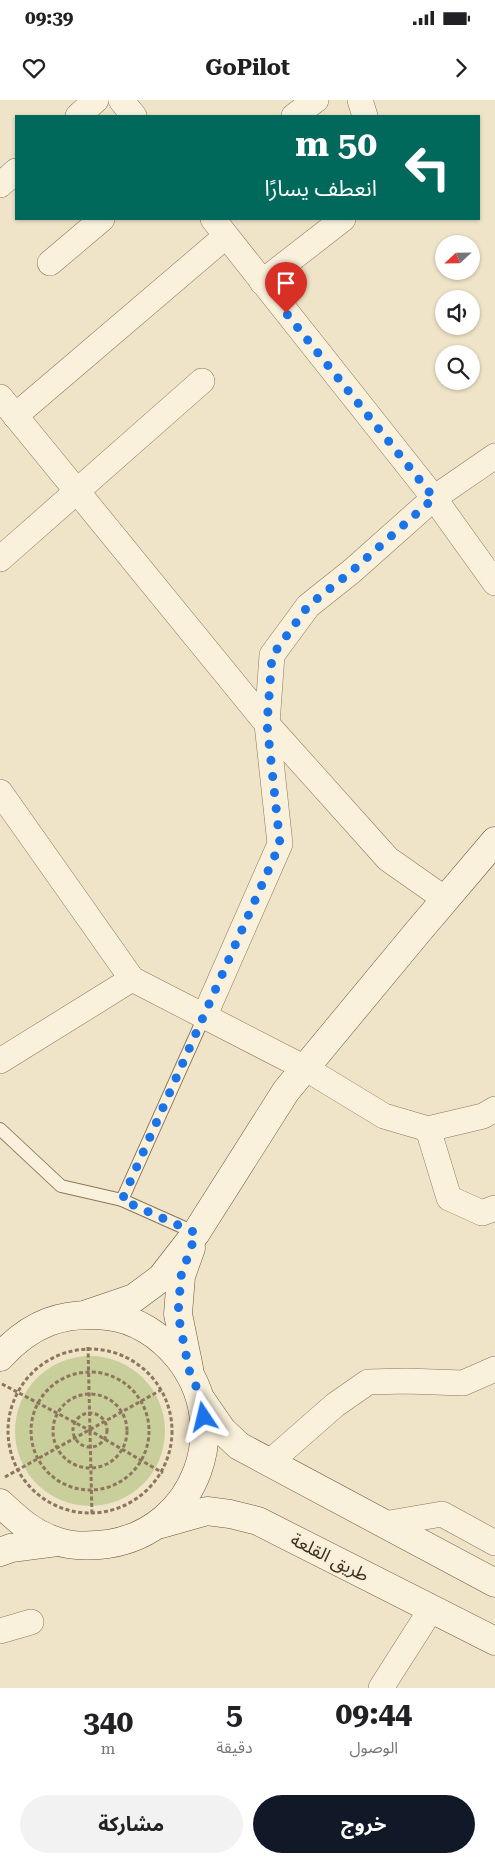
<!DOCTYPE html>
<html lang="ar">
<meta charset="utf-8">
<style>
body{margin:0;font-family:"Roboto Serif","Noto Sans Arabic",serif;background:#f2f2f2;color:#202124;direction:rtl;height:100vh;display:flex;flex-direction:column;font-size:19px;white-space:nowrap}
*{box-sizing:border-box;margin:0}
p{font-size:16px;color:#757577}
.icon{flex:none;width:28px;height:28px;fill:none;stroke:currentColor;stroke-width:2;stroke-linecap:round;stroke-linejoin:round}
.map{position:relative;height:1588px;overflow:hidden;direction:ltr}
.panel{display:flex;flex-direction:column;background:#fff;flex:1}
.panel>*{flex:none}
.banner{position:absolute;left:15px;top:15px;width:465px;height:105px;border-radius:0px;box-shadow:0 1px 4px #0004;direction:rtl;background:#00695c;color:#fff;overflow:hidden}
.needle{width:32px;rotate:248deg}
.buttons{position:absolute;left:435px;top:135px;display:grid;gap:10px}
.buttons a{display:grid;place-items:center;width:45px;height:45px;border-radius:50%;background:#fff;box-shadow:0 1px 4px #0004;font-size:25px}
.pin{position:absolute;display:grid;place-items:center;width:42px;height:42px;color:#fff;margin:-51px -21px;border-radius:50% 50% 50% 0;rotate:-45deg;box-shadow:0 0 5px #0007}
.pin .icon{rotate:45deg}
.me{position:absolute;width:55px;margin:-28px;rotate:350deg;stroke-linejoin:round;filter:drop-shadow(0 0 4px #0008)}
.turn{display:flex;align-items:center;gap:18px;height:105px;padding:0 20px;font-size:22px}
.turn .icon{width:65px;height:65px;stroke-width:2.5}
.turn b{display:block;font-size:35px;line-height:42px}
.eta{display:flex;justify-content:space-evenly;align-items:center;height:85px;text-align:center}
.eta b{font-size:30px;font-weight:700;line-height:35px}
.primary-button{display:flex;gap:10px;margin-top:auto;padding:10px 20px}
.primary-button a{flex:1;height:58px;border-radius:30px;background:#111827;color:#fff;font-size:20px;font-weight:700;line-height:58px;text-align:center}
.primary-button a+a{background:#f2f2f2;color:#202124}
.status{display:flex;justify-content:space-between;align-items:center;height:35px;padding:0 25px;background:#fff;direction:ltr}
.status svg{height:14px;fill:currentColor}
header{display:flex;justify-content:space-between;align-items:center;height:65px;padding:0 20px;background:#fff;font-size:22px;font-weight:700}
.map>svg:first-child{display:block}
.green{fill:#c9cf9b}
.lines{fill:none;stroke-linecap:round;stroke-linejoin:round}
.lane-casing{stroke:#8d765c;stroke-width:14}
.street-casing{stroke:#8d765c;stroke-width:26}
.secondary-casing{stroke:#6f573f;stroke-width:29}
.path{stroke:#8d765c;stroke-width:3;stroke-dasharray:4 2.5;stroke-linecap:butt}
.lane{stroke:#faf1dc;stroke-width:12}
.street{stroke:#faf1dc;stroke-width:25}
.secondary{stroke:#faf1dc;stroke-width:28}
.route{stroke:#1a73e8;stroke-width:9;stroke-dasharray:0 16.2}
.labels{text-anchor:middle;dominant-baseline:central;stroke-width:4;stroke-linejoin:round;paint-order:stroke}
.street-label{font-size:18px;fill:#3d2e20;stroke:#f7eed8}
</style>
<div class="status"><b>09:39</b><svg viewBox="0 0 49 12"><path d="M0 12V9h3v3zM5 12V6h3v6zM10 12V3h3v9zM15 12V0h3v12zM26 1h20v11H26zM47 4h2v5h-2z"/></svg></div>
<header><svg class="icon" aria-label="forward" viewBox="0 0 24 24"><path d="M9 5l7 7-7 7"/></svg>GoPilot<svg class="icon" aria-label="heart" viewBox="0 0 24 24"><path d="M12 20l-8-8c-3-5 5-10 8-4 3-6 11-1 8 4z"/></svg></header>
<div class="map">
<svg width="495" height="1588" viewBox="0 0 495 1588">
<rect width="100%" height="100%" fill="#f0e4c8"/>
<circle class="green" cx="90" cy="1331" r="75"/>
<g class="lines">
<defs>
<g id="lane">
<path d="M0,1029L61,1086L122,1100L196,1133"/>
<path d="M122,1100L204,917"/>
</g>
<g id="street">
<path d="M121,0L134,16"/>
<path d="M360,0L365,16"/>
<path d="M78,16L96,0"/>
<path d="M294,16L316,0"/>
<path d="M0,85L16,71"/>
<path d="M213,119L434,398L495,483"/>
<path d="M50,163L102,119"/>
<path d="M262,182L343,119"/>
<path d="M0,297L267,624L388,759L445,799"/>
<path d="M15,316L226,136"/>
<path d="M0,459L202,281"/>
<path d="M0,692L132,879L305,968L384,1016L428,1029L483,1016L495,1009"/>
<path d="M204,917L280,744L267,624L272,555L308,506L352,471L434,398L495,356"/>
<path d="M0,961L132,879"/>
<path d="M428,1029L449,1098L482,1113L495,1108"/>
<path d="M270,1362L335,1305L368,1282L406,1281L463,1283L495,1269"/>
<path d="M384,1424L442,1414L495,1443"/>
<path d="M0,1531L31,1522"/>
<path d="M381,1588L430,1511V1508"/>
</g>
<g id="secondary">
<path d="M87,1214L134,1198L161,1178L196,1133L286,991L416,834L495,741"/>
<path d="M0,1257C31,1223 63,1211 108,1216C136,1219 161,1236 178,1257C234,1326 197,1430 108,1444C92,1446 72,1447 56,1441C32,1433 18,1420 0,1403"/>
<path d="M189,1268L178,1214L181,1176L191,1148"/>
<path d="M202,1301L222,1330L239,1346L495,1483"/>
<path d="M161,1424L207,1411L230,1414L258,1421L495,1541"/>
<path d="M0,1452L11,1448L57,1442"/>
</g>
</defs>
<use href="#lane" class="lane-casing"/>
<use href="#street" class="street-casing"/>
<use href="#secondary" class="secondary-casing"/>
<g class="path">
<path d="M88,1247L92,1416"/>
<circle cx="90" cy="1331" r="82"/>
<circle cx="90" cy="1331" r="59"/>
<path d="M2,1284L89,1330L163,1373"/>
<circle cx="90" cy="1331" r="37"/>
<circle cx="90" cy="1330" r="17"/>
<path d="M5,1377L161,1290"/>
</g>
<use href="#lane" class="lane"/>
<use href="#street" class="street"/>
<use href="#secondary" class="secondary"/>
</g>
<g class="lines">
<path class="route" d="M204,1317L202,1300L189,1270L178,1214L181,1176L196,1133L122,1100L280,744L267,624L272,556L308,506L352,471L434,398L286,213"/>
</g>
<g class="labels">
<g class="street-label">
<text transform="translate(330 1457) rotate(27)">طريق القلعة</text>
</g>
</g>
</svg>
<div class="buttons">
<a><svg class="needle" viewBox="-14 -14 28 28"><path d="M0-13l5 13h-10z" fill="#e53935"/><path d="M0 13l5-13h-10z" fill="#757577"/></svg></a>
<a><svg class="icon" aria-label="sound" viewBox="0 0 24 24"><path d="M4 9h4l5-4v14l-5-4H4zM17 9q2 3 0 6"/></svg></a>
<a><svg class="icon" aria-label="search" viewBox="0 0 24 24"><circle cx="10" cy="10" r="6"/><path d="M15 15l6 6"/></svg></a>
</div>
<div class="pin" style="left:286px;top:213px;background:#d93025"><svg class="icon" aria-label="arrive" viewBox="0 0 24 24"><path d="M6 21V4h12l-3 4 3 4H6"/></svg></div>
<svg class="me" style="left:204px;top:1317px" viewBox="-20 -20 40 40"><path d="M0-17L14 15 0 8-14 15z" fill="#1a73e8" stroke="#fff" stroke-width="4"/></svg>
<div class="banner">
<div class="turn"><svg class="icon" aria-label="left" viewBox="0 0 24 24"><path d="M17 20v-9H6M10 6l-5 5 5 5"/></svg><div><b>50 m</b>انعطف يسارًا</div></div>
</div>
</div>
<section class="panel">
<div class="eta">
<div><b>09:44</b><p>الوصول</p></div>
<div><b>5</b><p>دقيقة</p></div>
<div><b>340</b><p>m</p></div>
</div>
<div class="primary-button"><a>خروج</a><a>مشاركة</a></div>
</section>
